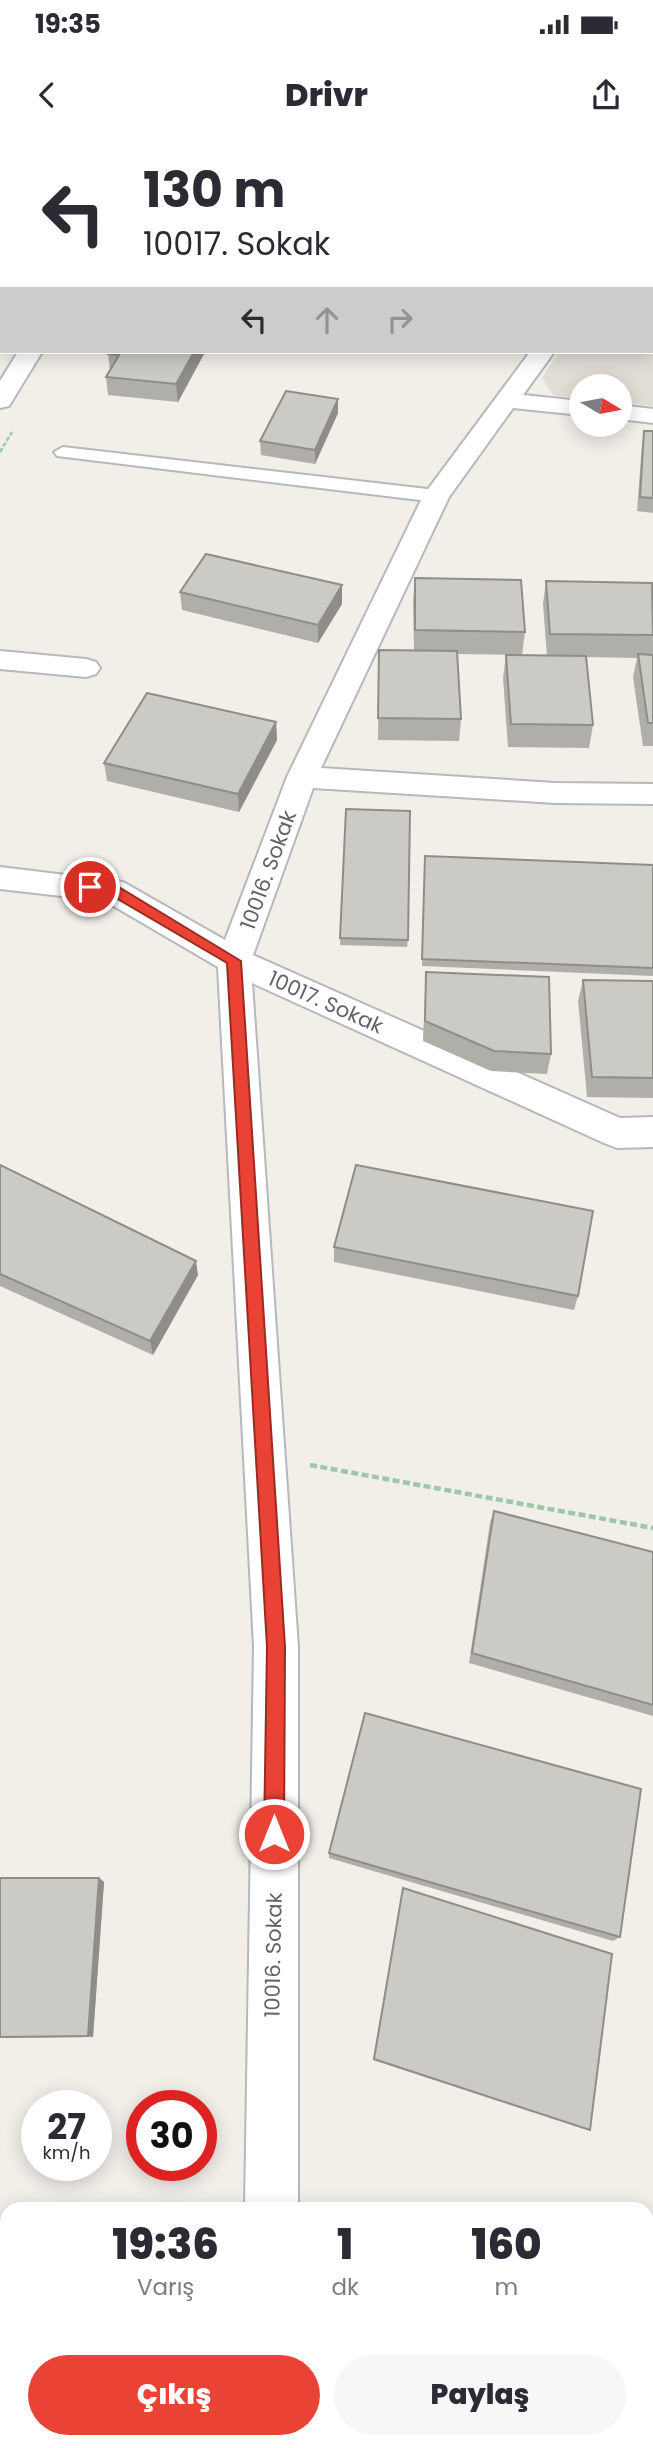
<!DOCTYPE html>
<html lang="tr">
<meta charset="utf-8">
<style>
body{margin:0;font-family:Poppins,sans-serif;background:#f7f7f7;color:#2b2b33;height:100vh;display:flex;flex-direction:column;font-size:26px;white-space:nowrap}
*{box-sizing:border-box;margin:0}
p{font-size:23px;color:#7c7c81}
.icon{flex:none;width:38px;height:38px;fill:none;stroke:currentColor;stroke-width:2;stroke-linecap:round;stroke-linejoin:round}
.map{position:relative;flex:1;overflow:hidden}
.drawer{position:absolute;left:0px;top:2062px;width:654px;height:247px;display:flex;flex-direction:column;background:#fff;border-radius:21px 21px 0 0;box-shadow:0 4px 18px #0003}
.drawer>*{flex:none}
.banner{position:absolute;left:0px;top:0px;width:654px;height:214px;box-shadow:0 4px 18px #0003;background:#fff;color:#2b2b33;overflow:hidden}
.needle{width:46px;rotate:100deg}
.tools{position:absolute;left:569px;top:234px;display:grid;gap:14px}
.tools a{display:grid;place-items:center;width:63px;height:63px;border-radius:50%;background:#fff;box-shadow:0 4px 18px #0003;font-size:35px}
.speed{position:absolute;left:21px;top:1950px;display:flex;gap:14px;font-size:35px;font-weight:700;text-align:center}
.speed>*{display:grid;place-content:center;width:91px;height:91px;border-radius:50%;background:#fff;box-shadow:0 4px 18px #0003;line-height:1}
.speed small{font-size:18px;font-weight:400}
.speed .limit{border:10px solid #d22;background:#fff;color:#111}
.pin{position:absolute;display:grid;place-items:center;width:60px;height:60px;color:#fff;margin:-30px;border:4px solid #fff;border-radius:50%;box-shadow:0 2px 7px #0007}
.me{position:absolute;width:77px;margin:-38px;rotate:0deg;stroke-linejoin:round;filter:drop-shadow(0 0 5px #0008)}
.turn{display:flex;align-items:center;gap:24px;height:147px;padding:0 28px;font-size:32px}
.turn .icon{width:91px;height:91px;stroke-width:2.5}
.turn b{display:block;font-size:49px;line-height:60px}
.lanes{display:flex;align-items:center;height:66px;padding:0 28px;background:#0003;justify-content:center;gap:35px;direction:ltr}
.lanes .off{opacity:.35}
.eta{display:flex;justify-content:space-evenly;align-items:center;height:119px;text-align:center}
.eta b{font-size:42px;font-weight:800;line-height:49px}
.cta{display:flex;gap:14px;margin-top:auto;padding:14px 28px}
.cta a{flex:1;height:80px;border-radius:42px;background:#ea4335;color:#fff;font-size:28px;font-weight:800;line-height:80px;text-align:center}
.cta a+a{background:#f7f7f7;color:#2b2b33}
.status{display:flex;justify-content:space-between;align-items:center;height:49px;padding:0 35px;background:#fff;direction:ltr}
.status svg{height:19px;fill:currentColor}
header{display:flex;justify-content:space-between;align-items:center;height:91px;padding:0 28px;background:#fff;font-size:32px;font-weight:800}
.map>svg:first-child{display:block}
.education{fill:#e1ded6}
.lines{fill:none;stroke-linecap:round;stroke-linejoin:round}
.service-casing{stroke:#b5b8bc;stroke-width:4}
.minor-casing{stroke:#b5b8bc;stroke-width:4}
.tertiary-casing{stroke:#b5b8bc;stroke-width:4}
.path-far1{stroke:#9cc7a9;stroke-width:2.5;stroke-dasharray:4.5 2;stroke-linecap:butt}
.path{stroke:#9cc7a9;stroke-width:4.5;stroke-dasharray:7 3.5;stroke-linecap:butt}
.service{fill:#fff;fill-rule:evenodd}
.minor{fill:#fff;fill-rule:evenodd}
.tertiary{fill:#fff;fill-rule:evenodd}
.wall{fill:#afaea9}
.shaded-wall{fill:#8f8d8a}
.building{fill:#cccac5;stroke:#8f8d8a;stroke-width:2}
.route{fill:#ea4335;stroke:#982c22;stroke-width:2}
.labels{text-anchor:middle;dominant-baseline:central;stroke-width:5;stroke-linejoin:round;paint-order:stroke}
.street-label{font-size:21px;fill:#5f6368;stroke:#fff}
</style>
<div class="status"><b>19:35</b><svg viewBox="0 0 49 12"><path d="M0 12V9h3v3zM5 12V6h3v6zM10 12V3h3v9zM15 12V0h3v12zM26 1h20v11H26zM47 4h2v5h-2z"/></svg></div>
<header><svg class="icon" aria-label="back" viewBox="0 0 24 24"><path d="M15 5l-7 7 7 7"/></svg>Drivr<svg class="icon" aria-label="share" viewBox="0 0 24 24"><path d="M12 15V3M7 8l5-5 5 5M5 13v7h14v-7"/></svg></header>
<div class="map">
<svg width="653" height="2308" viewBox="0 0 653 2308">
<rect width="100%" height="100%" fill="#f1efe8"/>
<path class="education" d="M653,170V266L620,262V247H581V258L553,255L542,238L559,212H653Z"/>
<g class="lines">
<defs>
<path id="service" d="M63,307L436,350L445,356L436,362L57,316L54,312Z"/>
<g id="minor">
<path d="M530,212H554L523,255L581,261V275L513,268L449,357L321,628L555,643L653,644V664L555,663L313,648L253,815L620,978L653,977V1007L617,1008L604,1003L252,843L298,1507V2068H245L254,1507L218,827L105,761L0,749V727L123,742L225,800L287,637L423,356Z"/>
<path d="M620,265L653,269V283L620,279Z"/>
<path d="M0,511L86,519L96,522L100,528L96,534L86,537L0,529Z"/>
<rect x="240" y="2301" width="56" height="7"/>
</g>
<g id="tertiary">
<path d="M147,0H167L146,2Z"/>
<path d="M18,212H42L9,266L0,268V241Z"/>
</g>
</defs>
<use href="#service" class="service-casing"/>
<use href="#minor" class="minor-casing"/>
<use href="#tertiary" class="tertiary-casing"/>
<path class="path-far1" d="M0,312L12,292"/>
<path class="path" d="M310,1325L653,1388"/>
<use href="#service" class="service"/>
<use href="#minor" class="minor"/>
<use href="#tertiary" class="tertiary"/>
</g>
<g class="wall">
<path d="M109,212H205L178,262L108,255L106,237L110,230L108,214Z"/>
<path d="M338,273L315,324L261,315L260,301Z"/>
<path d="M644,291H653V373L637,371L642,305Z"/>
<path d="M415,438L525,492L522,515L457,514L461,579L459,601L378,600L379,510H414L413,461Z"/>
<path d="M546,441L653,449V606H643L633,537L637,518L586,517L593,585L589,608L508,607L503,538L506,515L547,516L543,464Z"/>
<path d="M342,445V464L318,503L182,470L180,452Z"/>
<path d="M276,582L277,600L239,672L107,641L104,623Z"/>
<path d="M346,669L408,800L407,807L340,805Z"/>
<path d="M425,716L653,725V836L422,826Z"/>
<path d="M426,832L551,914L547,934L491,931L423,901Z"/>
<path d="M583,840L653,841V958L587,957L578,861Z"/>
<path d="M0,1025L198,1135L153,1215L0,1146Z"/>
<path d="M334,1107L578,1156L574,1170L334,1122Z"/>
<path d="M494,1371L653,1412V1576L469,1523L490,1383Z"/>
<path d="M329,1713L620,1797L613,1801L329,1718Z"/>
<path d="M0,1738H99L104,1742L93,1897L0,1898Z"/>
<path d="M403,1748L590,1990L584,1989L373,1920Z"/>
</g>
<g class="shaded-wall">
<path d="M194,212H205L178,262L176,244Z"/>
<path d="M338,259V273L315,324V310Z"/>
<path d="M342,445V464L318,503V485Z"/>
<path d="M276,582L277,600L239,672L238,654Z"/>
<path d="M196,1121L198,1135L153,1215L150,1201Z"/>
<path d="M99,1738L104,1742L93,1897L88,1896Z"/>
<path d="M409,2063L429,2068H422L411,2066Z"/>
</g>
<g class="building">
<path d="M109,212H194L176,244L106,237L119,215L108,214Z"/>
<path d="M286,251L338,259L315,310L260,301Z"/>
<path d="M644,291H653V358L640,357Z"/>
<path d="M206,414L342,445L318,485L180,452Z"/>
<path d="M415,438L521,440L525,492L415,490Z"/>
<path d="M546,441L652,443L653,495L550,494Z"/>
<path d="M379,510L457,511L461,579L378,578Z"/>
<path d="M638,514L653,515V583H648Z"/>
<path d="M506,515L586,516L593,585L511,584Z"/>
<path d="M147,553L276,582L238,654L104,623Z"/>
<path d="M346,669L410,671L408,800L340,798Z"/>
<path d="M425,716L653,725V828L422,819Z"/>
<path d="M426,832L549,837L551,914L494,911L425,881Z"/>
<path d="M583,840L653,841V938L592,937Z"/>
<path d="M0,1025L196,1121L150,1201L0,1134Z"/>
<path d="M356,1025L593,1071L578,1156L334,1107Z"/>
<path d="M494,1371L653,1412V1565L472,1513Z"/>
<path d="M365,1573L641,1649L620,1797L329,1713Z"/>
<path d="M0,1738H99L88,1896L0,1897Z"/>
<path d="M403,1748L612,1814L590,1990L374,1919Z"/>
<path d="M411,2066L422,2068H411Z"/>
<path d="M370,2301H527L526,2308H369Z"/>
</g>
<path class="route" d="M90,743L117,746L241,821L285,1507L284,1694L281,1701L274,1704L267,1701L264,1694L267,1507L227,823L109,754L85,751L83,747Z"/>
<g class="labels">
<g class="street-label">
<text transform="translate(268 730) rotate(-70)">10016. Sokak</text>
<text transform="translate(326 862) rotate(24)">10017. Sokak</text>
<text transform="translate(273 1815) rotate(-89)">10016. Sokak</text>
</g>
</g>
</svg>
<div class="tools">
<a><svg class="needle" viewBox="-14 -14 28 28"><path d="M0-13l5 13h-10z" fill="#e53935"/><path d="M0 13l5-13h-10z" fill="#7c7c81"/></svg></a>
</div>
<div class="speed"><div>27<small>km/h</small></div><div class="limit">30</div></div>
<div class="pin" style="left:90px;top:747px;background:#d93025"><svg class="icon" aria-label="arrive" viewBox="0 0 24 24"><path d="M6 21V4h12l-3 4 3 4H6"/></svg></div>
<svg class="me" style="left:274px;top:1694px" viewBox="-20 -20 40 40"><circle r="17" fill="#ea4335" stroke="#fff" stroke-width="3"/><path d="M0-11L8 9 0 5-8 9z" fill="#fff"/></svg>
<div class="banner">
<div class="turn"><svg class="icon" aria-label="left" viewBox="0 0 24 24"><path d="M17 20v-9H6M10 6l-5 5 5 5"/></svg><div><b>130 m</b>10017. Sokak</div></div>
<div class="lanes"><svg class="icon" aria-label="left" viewBox="0 0 24 24"><path d="M17 20v-9H6M10 6l-5 5 5 5"/></svg><svg class="icon off" aria-label="ahead" viewBox="0 0 24 24"><path d="M12 20V5M6 11l6-6 6 6"/></svg><svg class="icon off" aria-label="right" viewBox="0 0 24 24"><path d="M7 20v-9h11M14 6l5 5-5 5"/></svg></div>
</div>
<section class="drawer">
<div class="eta">
<div><b>19:36</b><p>Varış</p></div>
<div><b>1</b><p>dk</p></div>
<div><b>160</b><p>m</p></div>
</div>
<div class="cta"><a>Çıkış</a><a>Paylaş</a></div>
</section>
</div>
